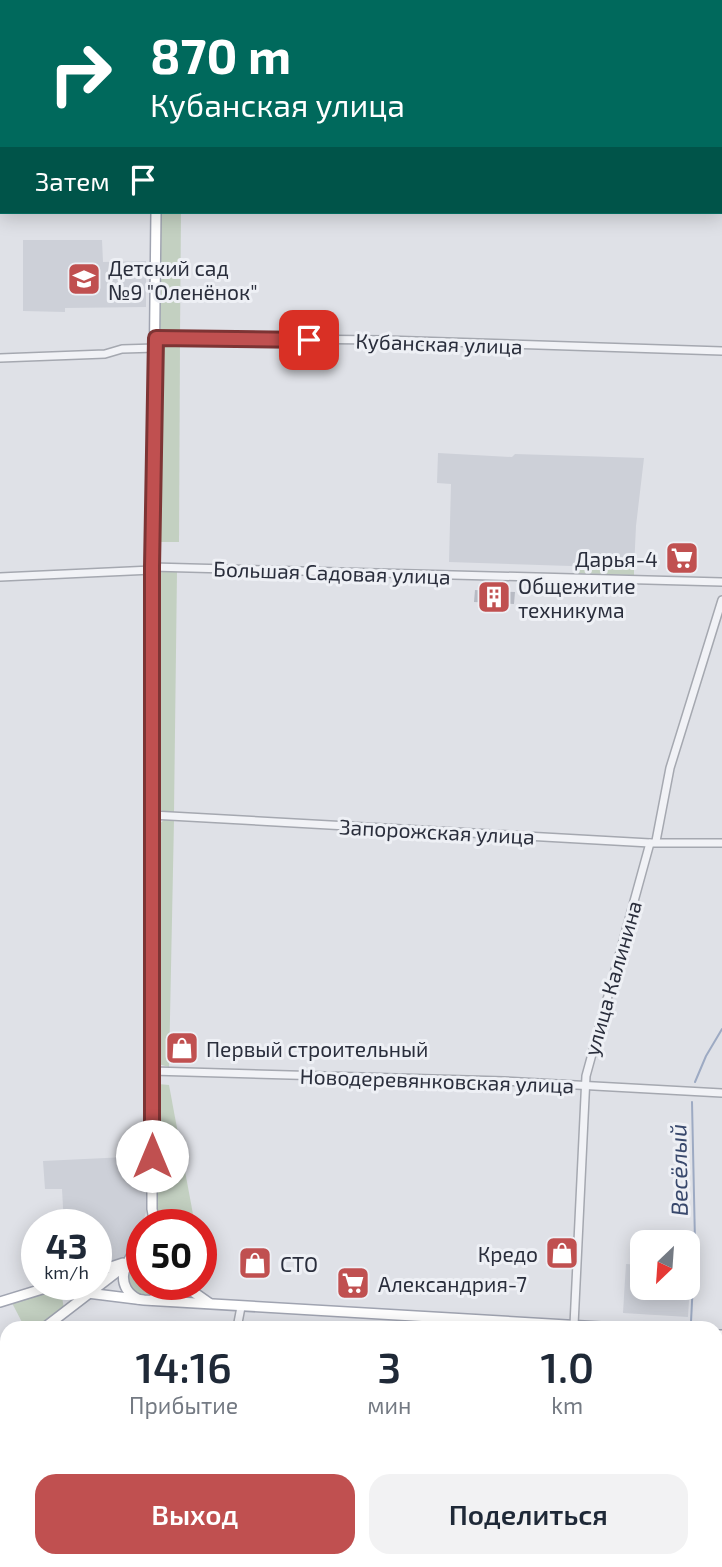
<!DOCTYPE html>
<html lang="ru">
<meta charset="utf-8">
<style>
body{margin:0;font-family:"Exo 2",sans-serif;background:#f2f2f3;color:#1f2937;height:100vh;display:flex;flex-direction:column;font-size:26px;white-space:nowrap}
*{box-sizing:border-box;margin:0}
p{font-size:23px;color:#747a83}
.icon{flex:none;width:38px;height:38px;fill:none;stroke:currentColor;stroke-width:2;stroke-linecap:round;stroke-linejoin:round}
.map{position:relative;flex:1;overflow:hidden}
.panel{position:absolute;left:0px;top:1321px;width:723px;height:247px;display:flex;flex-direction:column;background:#fff;border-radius:21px 21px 0 0;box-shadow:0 4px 18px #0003}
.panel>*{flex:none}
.top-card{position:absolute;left:0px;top:0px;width:723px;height:214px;box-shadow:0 4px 18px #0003;background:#00695c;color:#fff;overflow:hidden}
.needle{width:46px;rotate:205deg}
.buttons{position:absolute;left:630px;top:1230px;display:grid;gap:14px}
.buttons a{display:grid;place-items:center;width:70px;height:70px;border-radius:14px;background:#fff;box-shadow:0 4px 18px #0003;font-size:35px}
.speed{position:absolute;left:21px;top:1209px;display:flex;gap:14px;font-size:35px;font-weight:700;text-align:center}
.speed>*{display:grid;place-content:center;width:91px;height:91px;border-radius:50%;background:#fff;box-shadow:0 4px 18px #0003;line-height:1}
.speed small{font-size:18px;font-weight:400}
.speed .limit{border:10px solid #d22;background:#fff;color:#111}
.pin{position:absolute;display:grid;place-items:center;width:60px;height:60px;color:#fff;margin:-30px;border-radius:14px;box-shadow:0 4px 10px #0006}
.me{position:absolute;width:77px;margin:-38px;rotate:0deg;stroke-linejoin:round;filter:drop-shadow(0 0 5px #0008)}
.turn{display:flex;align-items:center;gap:24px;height:147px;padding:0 35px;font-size:32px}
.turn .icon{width:91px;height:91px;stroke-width:2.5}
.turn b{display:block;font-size:49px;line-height:60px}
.then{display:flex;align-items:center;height:66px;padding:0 35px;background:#0003;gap:14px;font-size:26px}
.eta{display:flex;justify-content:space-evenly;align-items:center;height:119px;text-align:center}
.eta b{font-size:42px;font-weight:600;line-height:49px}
.action{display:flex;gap:14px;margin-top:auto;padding:14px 35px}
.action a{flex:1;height:80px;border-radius:21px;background:#c05050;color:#fff;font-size:28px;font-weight:600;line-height:80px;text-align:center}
.action a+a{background:#f2f2f3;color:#1f2937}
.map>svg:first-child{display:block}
.built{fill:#cdd0d8}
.green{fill:#c3d0c1}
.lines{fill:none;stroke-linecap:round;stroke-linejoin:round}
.stream{stroke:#9daac3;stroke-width:2}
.building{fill:#b7bac3}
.minor-casing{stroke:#a5a8b0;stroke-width:10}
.major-casing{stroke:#a0a4b1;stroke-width:12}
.minor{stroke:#f1f2f6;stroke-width:7}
.major{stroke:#fff;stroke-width:9}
.route-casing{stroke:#7d3434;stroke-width:18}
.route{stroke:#c05050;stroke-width:12}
.labels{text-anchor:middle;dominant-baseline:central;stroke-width:6;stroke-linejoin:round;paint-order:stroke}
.poi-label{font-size:21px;fill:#2a2e3c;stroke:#eef0f5;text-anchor:start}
.street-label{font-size:21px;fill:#2a2e3c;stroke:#eef0f5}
.water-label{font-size:23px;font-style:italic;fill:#38486c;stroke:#eef0f5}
</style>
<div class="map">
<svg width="722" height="1567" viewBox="0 0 722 1567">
<rect width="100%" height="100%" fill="#dfe1e7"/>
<g class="built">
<path d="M23,240H102L103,262L146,261V307L65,308V312L23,311Z"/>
<path d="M438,453L512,457L515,454L644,458L636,526L634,568L449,562L451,484L437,483Z"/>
<path d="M147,1156L146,1212L138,1238L125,1261L96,1269V1225H64L62,1189H45L43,1161Z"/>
<path d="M626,1264L642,1265V1288H688V1268H691L688,1317L623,1313Z"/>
<path d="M512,1561H653L652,1567H511Z"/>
</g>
<g class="green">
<path d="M161,212H181L180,335H165L160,330Z"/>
<path d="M165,342H180L179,542H157L160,347Z"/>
<path d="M574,566L634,568V575L573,573Z"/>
<path d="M157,571H177L174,813L164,812L157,807Z"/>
<path d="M164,820H174L169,1067L158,1064L157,826Z"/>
<path d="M158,1084L169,1085L195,1225H158Z"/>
<path d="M142,1260V1284L162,1285L151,1295L136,1293L128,1281L131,1266Z"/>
<path d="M48,1291L62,1297L64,1309L39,1328H25L11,1301Z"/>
</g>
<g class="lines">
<g class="stream">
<path d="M695,1082L706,1056L722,1029"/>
<path d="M691,1322L695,1242L692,1102"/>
<path d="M716,1458L722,1459"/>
<path d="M6,1567L9,1561"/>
</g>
</g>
<path class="building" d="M475,590L515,592L514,604L474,602Z"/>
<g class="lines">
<defs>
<g id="minor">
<path d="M721,138H722"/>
<path d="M0,143H2"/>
<path d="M156,338L385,340L722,351"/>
<path d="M0,358L105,354L122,349L156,348"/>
<path d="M152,567L722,582"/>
<path d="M0,577L152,570"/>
<path d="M152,815L650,843H722"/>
<path d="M656,841L670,768L722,600"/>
<path d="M152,1071L504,1081L722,1093"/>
<path d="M574,1325L586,1076L650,843"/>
<path d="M237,1328L241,1307"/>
<path d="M188,1566L196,1567"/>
<path d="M663,1567L664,1561"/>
</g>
<g id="major">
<path d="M160,2V0"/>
<path d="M155,1225L152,1209V567L156,212"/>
<path d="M96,1272L123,1263"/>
<path d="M182,1284L209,1303"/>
<path d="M47,1288L144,1300L618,1328"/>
<path d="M138,1299C117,1289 119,1261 142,1254"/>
<path d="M152,1300L161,1295L168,1284"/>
<path d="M0,1302L52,1286"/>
<path d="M44,1328L122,1268L128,1262L142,1236"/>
<path d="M716,1335H722"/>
<path d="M0,1362L7,1356"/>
</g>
</defs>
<use href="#minor" class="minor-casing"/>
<use href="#major" class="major-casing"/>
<use href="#minor" class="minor"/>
<use href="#major" class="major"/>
</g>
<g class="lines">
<defs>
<path id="route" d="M152,1156V567L156,338L309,340"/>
</defs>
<use href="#route" class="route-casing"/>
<use href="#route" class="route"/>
</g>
<defs>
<symbol id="school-square" viewBox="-11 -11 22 22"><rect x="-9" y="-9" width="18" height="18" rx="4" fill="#c05050" stroke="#eef0f5"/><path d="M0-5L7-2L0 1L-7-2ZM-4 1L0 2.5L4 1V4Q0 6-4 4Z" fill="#fff"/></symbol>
<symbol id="supermarket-square" viewBox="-11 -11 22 22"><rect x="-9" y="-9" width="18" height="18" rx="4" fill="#c05050" stroke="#eef0f5"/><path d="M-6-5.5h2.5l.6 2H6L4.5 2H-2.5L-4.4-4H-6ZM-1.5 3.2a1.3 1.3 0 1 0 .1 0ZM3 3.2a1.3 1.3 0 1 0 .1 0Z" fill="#fff"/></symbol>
<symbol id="building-square" viewBox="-11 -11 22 22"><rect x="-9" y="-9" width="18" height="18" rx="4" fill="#c05050" stroke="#eef0f5"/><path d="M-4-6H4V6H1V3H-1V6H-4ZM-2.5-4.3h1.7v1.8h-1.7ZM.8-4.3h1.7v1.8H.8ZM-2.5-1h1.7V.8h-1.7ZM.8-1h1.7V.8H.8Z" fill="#fff"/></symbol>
<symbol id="shop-square" viewBox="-11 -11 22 22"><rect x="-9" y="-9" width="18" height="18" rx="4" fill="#c05050" stroke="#eef0f5"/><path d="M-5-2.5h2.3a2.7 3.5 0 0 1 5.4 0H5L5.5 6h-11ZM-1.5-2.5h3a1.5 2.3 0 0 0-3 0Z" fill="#fff"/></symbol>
</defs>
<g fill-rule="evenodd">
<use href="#school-square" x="65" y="260" width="38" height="38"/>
<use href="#supermarket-square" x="663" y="539" width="38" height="38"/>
<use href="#building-square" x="475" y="578" width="38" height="38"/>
<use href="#shop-square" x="163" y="1029" width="38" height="38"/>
<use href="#shop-square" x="543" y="1234" width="38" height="38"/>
<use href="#shop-square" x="236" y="1244" width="38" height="38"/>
<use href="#supermarket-square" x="334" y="1264" width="38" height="38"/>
</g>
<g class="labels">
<g class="poi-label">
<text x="108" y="267">Детский сад<tspan x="108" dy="24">№9 "Оленёнок"</tspan></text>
<text x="658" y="558" text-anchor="end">Дарья-4</text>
<text x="518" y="585">Общежитие<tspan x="518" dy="24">техникума</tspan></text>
<text x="206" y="1048">Первый строительный</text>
<text x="538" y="1253" text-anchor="end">Кредо</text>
<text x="280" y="1263">СТО</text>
<text x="378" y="1283">Александрия-7</text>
</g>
<g class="street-label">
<text transform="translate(439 343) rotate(2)">Кубанская улица</text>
<text transform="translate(332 572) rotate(2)">Большая Садовая улица</text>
<text transform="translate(437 831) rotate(3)">Запорожская улица</text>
<text transform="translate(612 978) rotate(-74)">улица Калинина</text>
<text transform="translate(437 1080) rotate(2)">Новодеревянковская улица</text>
</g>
<g class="water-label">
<text transform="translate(678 1170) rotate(-91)">Весёлый</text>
</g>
</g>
</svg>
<div class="buttons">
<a><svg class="needle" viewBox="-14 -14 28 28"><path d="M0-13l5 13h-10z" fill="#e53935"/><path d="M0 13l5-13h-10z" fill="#747a83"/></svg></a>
</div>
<div class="speed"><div>43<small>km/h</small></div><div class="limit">50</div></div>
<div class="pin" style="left:309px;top:340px;background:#d93025"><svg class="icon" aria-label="arrive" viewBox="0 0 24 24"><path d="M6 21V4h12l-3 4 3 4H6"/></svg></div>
<svg class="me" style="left:152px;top:1156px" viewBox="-20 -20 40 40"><circle r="19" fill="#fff"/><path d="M0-13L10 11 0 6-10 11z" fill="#c05050"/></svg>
<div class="top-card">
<div class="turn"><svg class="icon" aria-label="right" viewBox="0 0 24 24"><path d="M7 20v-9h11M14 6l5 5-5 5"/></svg><div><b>870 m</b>Кубанская улица</div></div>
<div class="then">Затем<svg class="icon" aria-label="arrive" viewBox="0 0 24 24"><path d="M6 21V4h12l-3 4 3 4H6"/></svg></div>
</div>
<section class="panel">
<div class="eta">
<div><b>14:16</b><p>Прибытие</p></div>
<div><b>3</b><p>мин</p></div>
<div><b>1.0</b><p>km</p></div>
</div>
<div class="action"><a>Выход</a><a>Поделиться</a></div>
</section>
</div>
